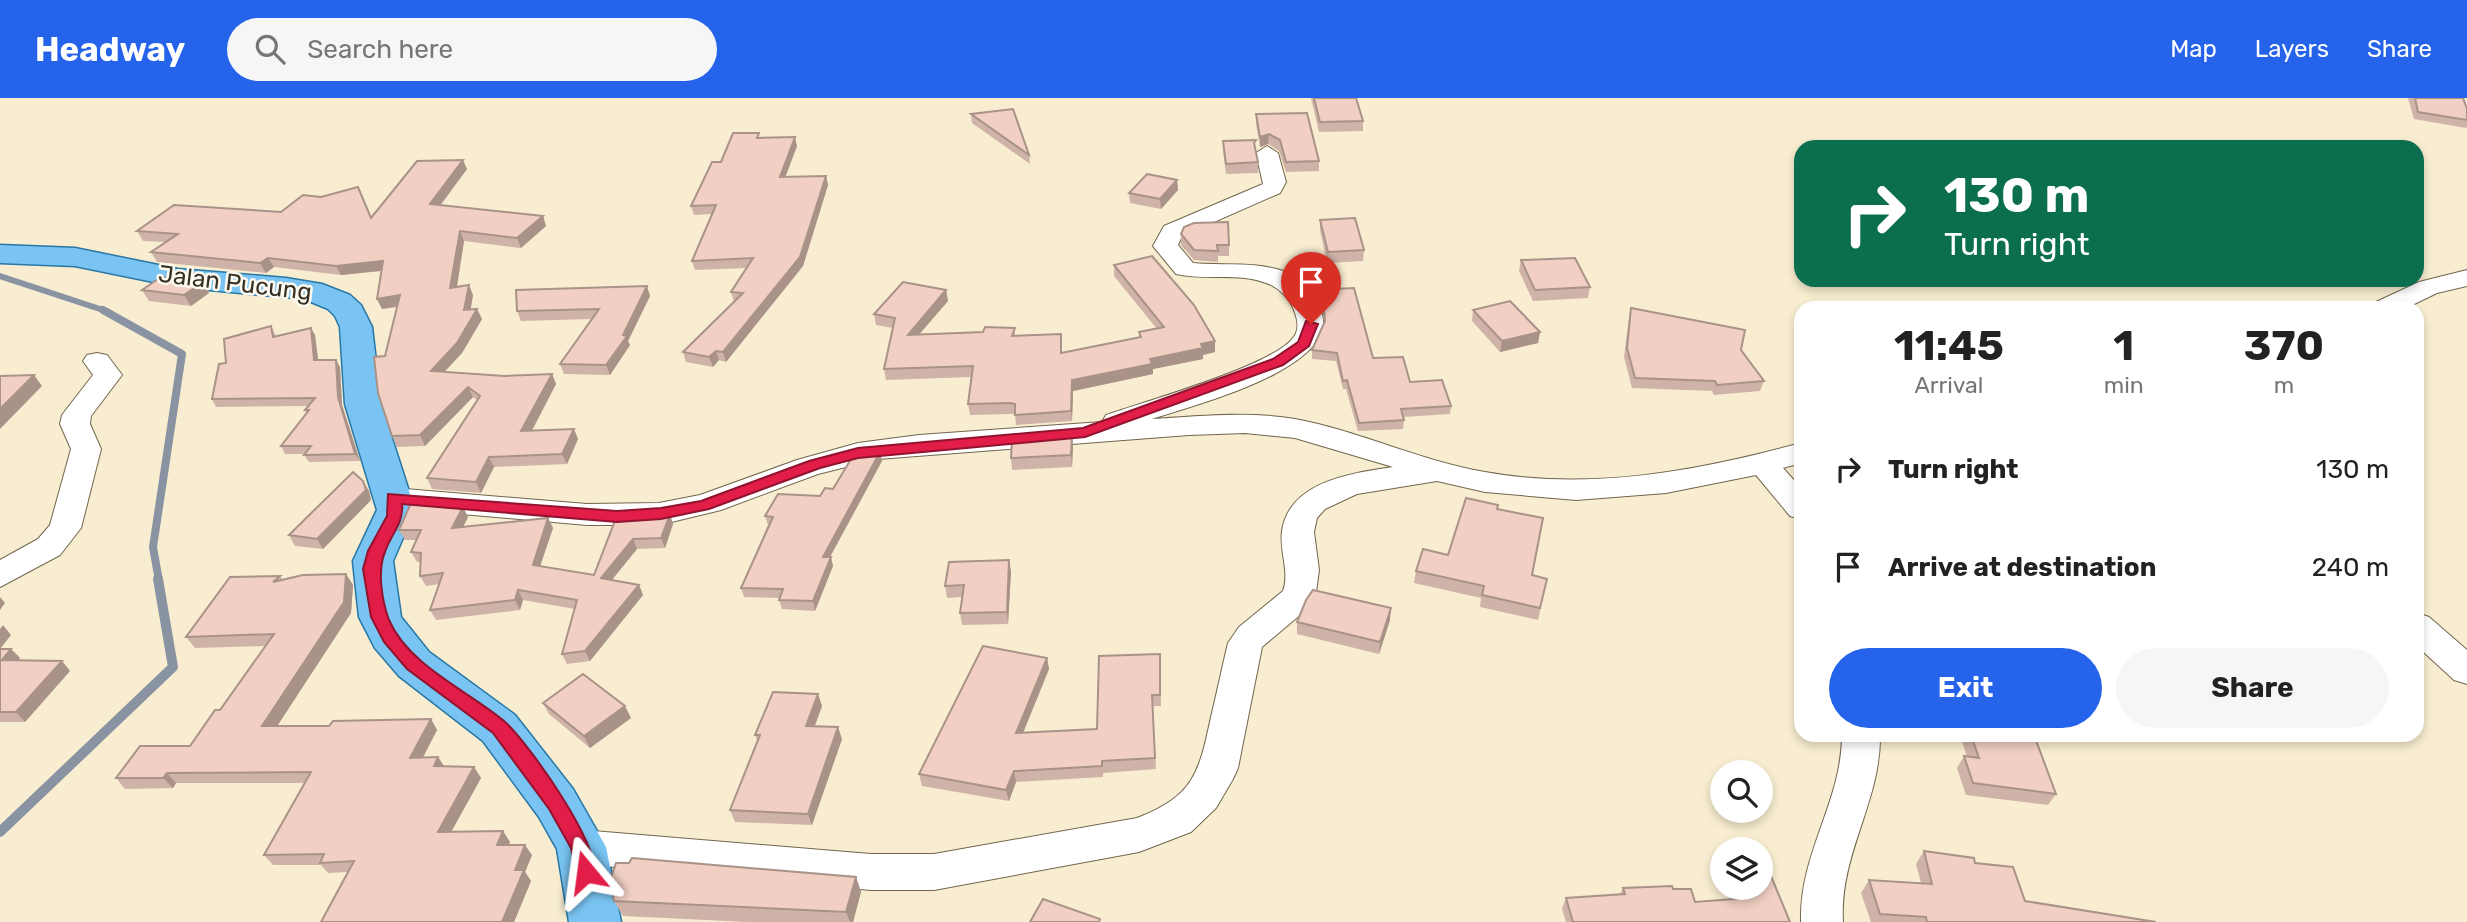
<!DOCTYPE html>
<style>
body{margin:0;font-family:Rubik,sans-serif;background:#f6f6f6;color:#222;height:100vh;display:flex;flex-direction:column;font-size:26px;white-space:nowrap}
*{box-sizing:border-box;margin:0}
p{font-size:23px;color:#767676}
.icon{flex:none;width:38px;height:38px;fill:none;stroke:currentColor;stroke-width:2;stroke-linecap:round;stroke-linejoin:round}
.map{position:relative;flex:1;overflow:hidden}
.details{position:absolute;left:1794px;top:203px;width:630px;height:441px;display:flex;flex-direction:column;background:#fff;border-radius:21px;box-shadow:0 4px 10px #0003}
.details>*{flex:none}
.banner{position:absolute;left:1794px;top:42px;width:630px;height:147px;border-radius:21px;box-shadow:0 4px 10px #0003;background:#0b6e4f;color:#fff;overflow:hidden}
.tools{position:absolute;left:1710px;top:662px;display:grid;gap:14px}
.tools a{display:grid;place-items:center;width:63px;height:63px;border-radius:50%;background:#fff;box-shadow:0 4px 10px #0003;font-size:35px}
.pin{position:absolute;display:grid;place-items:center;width:60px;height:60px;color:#fff;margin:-72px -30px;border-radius:50% 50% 50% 0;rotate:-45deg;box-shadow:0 0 7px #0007}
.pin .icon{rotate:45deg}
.me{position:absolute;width:77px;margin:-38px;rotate:344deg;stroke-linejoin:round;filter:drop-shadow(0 0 5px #0008)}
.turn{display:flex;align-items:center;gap:24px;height:147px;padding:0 35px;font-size:32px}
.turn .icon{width:91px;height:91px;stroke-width:2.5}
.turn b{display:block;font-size:49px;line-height:60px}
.eta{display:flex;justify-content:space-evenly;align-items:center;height:119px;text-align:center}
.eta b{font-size:42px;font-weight:700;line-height:49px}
.action{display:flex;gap:14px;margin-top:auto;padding:14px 35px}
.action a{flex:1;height:80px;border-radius:42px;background:#2563eb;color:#fff;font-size:28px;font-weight:700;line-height:80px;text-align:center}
.action a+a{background:#f6f6f6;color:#222}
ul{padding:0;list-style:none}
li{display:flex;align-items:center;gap:21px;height:98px;padding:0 35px}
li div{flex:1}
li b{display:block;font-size:26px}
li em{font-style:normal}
header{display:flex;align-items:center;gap:42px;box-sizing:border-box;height:98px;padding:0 35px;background:#2563eb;color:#fff}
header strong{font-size:33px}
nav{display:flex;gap:38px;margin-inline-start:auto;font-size:24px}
.search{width:490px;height:63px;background:#f6f6f6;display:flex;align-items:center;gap:18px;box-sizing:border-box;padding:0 24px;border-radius:38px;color:#767676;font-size:26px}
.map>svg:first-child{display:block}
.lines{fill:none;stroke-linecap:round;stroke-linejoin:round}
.stream-far2{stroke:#8a93a2;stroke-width:6}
.stream-far1{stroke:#8a93a2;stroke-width:8}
.stream{stroke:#8a93a2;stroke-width:10}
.minor-casing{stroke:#71664d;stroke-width:2}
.major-casing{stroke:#2877a5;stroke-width:3}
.minor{fill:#fff;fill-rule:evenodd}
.major{fill:#79c4f2;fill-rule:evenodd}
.wall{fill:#cfb3a8}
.shaded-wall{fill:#a99288}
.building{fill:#f1d0c3;stroke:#a99288;stroke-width:2}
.route{fill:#e11d48;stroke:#92132f;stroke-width:2}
.labels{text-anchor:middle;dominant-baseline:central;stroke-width:5;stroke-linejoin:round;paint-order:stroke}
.street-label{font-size:24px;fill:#373227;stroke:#fffaef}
</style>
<header>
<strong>Headway</strong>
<div class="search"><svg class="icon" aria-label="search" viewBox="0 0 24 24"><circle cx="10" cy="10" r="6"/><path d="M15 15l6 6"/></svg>Search here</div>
<nav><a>Map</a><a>Layers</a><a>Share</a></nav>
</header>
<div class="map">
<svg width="2467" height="824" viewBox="0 0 2467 824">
<rect width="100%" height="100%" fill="#f8edd0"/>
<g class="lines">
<path class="stream-far2" d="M0,178L109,214"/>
<path class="stream-far1" d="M103,212L182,256L153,449L159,483"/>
<path class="stream" d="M0,734L173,569L158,481"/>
<defs>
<g id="minor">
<path d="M1267,48L1278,55L1286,84L1280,95L1182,138L1178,147L1193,165C1223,168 1254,163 1283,173C1299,179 1313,196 1320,211C1347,269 1190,308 1152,321C1199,318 1248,313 1295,321C1360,333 1420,363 1485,374C1591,393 1698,373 1801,345V365L1783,370L1801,390V421L1790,418L1756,377L1666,395L1576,402L1485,394L1437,383L1357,396L1325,411L1317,420L1314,434L1319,472L1316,494L1300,517L1262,549L1238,670L1233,681L1216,710L1191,734L1139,754L934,792H871L581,766L567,761L561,749L567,737L581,732L871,756H934L1137,720C1194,698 1199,675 1211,619C1217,594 1222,570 1228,545L1239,529L1283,493C1290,473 1279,453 1282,433C1289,383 1353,375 1393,369L1295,340L1245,335L1189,337L878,361L818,376L721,412L659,427H587L393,410L382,407L377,400L382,393L393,390L587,406L659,405L700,397L797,362L858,345L919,337L1102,324L1106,317C1143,304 1272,268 1293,240C1299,233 1298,223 1295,215C1291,202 1279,189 1266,185C1239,174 1205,183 1176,176L1153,148L1164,128L1263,86L1256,55Z"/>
<path d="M2467,172V188L2437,195L2406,210H2372L2376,204L2419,184Z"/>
<path d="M97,255L107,257L122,277L91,318L90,326L101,351L81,430L60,457L0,489V462L38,441L50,427L71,351L60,326L62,317L93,277L83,263L87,257Z"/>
<path d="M2417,515L2429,519L2467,552V586L2454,582L2417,548Z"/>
<path d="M1842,637H1880C1881,704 1839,756 1843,824H1801C1799,755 1842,704 1842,637Z"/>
</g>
<path id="major" d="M0,147L75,150L178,171L286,180L322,186L350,197L361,207L372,229L381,306L415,412L393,463L401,519L429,554L515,617L573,691L606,749L621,824H569L557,751L539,719L483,643L399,578L375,550L359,519L353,463L377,412L345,306L340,229L335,218L328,211L304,201L178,189L75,168L0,165Z"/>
</defs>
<use href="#minor" class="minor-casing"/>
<use href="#major" class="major-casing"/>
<use href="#minor" class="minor"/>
<use href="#major" class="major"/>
</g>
<g class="wall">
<path d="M1311,0H1356L1363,23V33L1319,34Z"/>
<path d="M2408,0H2463L2467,11V29L2466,30L2414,21Z"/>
<path d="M971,16L1029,57L1030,66L972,25Z"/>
<path d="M1256,16L1319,63V73L1286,74L1279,53L1268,46L1260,49L1256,26Z"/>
<path d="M761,40L797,48L785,79L826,78L828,87L803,168L726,264L719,262L713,269L686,264L683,254L734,204L731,194L747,170L695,172L692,163L712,116L694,117L691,108L721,64Z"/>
<path d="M1223,43L1256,52L1258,64V75L1226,76L1223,53Z"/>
<path d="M467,71L441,107L543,118L546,128L521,150L464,143L457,189L473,197L470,212L482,221L462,255L444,274L504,278L552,276L556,286L532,333L578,341L567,366L494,369L481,395L432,391L427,380L477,302L473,299L425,348L397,349L392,338L385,258L397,209L382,211L377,201L382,173L341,177L274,169L266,175L157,164L151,154L166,144L143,143L137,133L281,114L321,99L362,98L371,120Z"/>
<path d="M1177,82L1178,92L1161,111L1130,105L1129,95Z"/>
<path d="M1320,122L1364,152L1363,163L1327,165L1320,132Z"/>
<path d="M1181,136L1229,147V158H1218V164L1194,162L1181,147Z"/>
<path d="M1521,162L1590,189L1588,200L1533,203L1519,173Z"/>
<path d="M1114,167L1215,243V254L1203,257V261L1153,271V276L1073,293L1072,323L1016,327L1015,317L1012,316L970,317L968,306L971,279L886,282L884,271L893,230L876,227L874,216L946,192L948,203L919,236L983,234L1015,230V237L1061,236L1062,255L1139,239V234L1157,231L1114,178Z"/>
<path d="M203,184L209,195L191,208L149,203L142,192Z"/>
<path d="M1317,192L1373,260L1451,308L1450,316L1403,319L1404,322L1403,331L1358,333L1346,291H1343L1336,263L1312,261V252L1324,226L1323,211L1317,200Z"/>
<path d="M650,198L628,243L630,247L610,277L564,276L560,266L592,221L521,223L517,213Z"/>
<path d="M1631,210L1741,252L1764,283L1760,293L1714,297L1712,293L1632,290L1624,259L1629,220Z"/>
<path d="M1473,212L1540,234L1538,245L1500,254L1472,223Z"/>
<path d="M271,228L276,238L315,237L318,262L340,269L342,307L360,363L309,364L304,357L305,356H285L281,348L306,316L305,312L308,308L216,309L212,301L226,265Z"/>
<path d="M1073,349L1072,369L1012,372L1011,360Z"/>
<path d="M880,354L882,363L830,459L833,468L815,513L782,511L779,502V500L744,499L741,490L768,427L765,418L820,398L833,391Z"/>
<path d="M363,383L369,393L371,402L323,451L295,448L289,437Z"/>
<path d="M1497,411L1532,477L1547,481L1538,522L1480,509L1481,500L1414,485L1416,473L1448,457Z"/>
<path d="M468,419L463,429L548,420L553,430L540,468L594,477L616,420L673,426L665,450L637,451L612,482L639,487L643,497L590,563L567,566L562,556L575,511L523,502L520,512L436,522L430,512L440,486L426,488L420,478L421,464H417L411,454L417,442H405L399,432Z"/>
<path d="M1009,462L1011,474L1008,526L962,527L960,515L962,499L947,500L945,488Z"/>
<path d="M346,476L353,487L351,515L277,628H329L431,621L437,632L423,660L438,659L444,668L474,669L481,680L451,734L510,744L508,747L532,757L525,774L531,783L514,824H321L348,774L328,775L321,767H273L264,757L305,685H176L173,690L125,691L116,680L190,648L220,612L266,548L195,550L186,539L280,478L283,482Z"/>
<path d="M1390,522L1379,556L1297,536V524Z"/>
<path d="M0,551H11L20,560L18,562L62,563L70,573L25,624H0Z"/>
<path d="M1160,556L1161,608H1153L1156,671L1103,675V679L1016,684L1009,703L922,688L919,676L1047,560L1049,571L1023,635L1097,631Z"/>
<path d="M818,596L822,608L815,628L842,641L812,727L735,724L730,712L757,642L755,637Z"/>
<path d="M543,605L631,620L590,650L549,616Z"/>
<path d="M1960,637H2034L2056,696L2048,707L1966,697L1957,670L1964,658L1967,659Z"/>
<path d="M1924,753L1975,765L2025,803L2156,824H1871L1861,795L1869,782L1921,785L1916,766Z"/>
<path d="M856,779L861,794L853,824H747L623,818L614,803Z"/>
<path d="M1735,789H1760L1790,824H1566L1562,811L1566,800L1620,796L1623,790L1673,791L1695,804L1738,801L1734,791Z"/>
</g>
<g class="shaded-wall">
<path d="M1269,36L1268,46L1260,49V39Z"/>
<path d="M795,39L797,48L782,88L780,79Z"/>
<path d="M463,62L467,71L434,115L430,106Z"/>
<path d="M826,78L828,87L803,168L726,264L723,254Z"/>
<path d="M1177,82L1178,92L1161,111L1160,101Z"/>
<path d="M543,118L546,128L521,150L517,140Z"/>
<path d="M460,133L464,143L455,200L450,190Z"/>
<path d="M268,160L274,169L266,175L260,165Z"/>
<path d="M383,163L388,172L341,177L336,168Z"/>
<path d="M203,184L209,195L191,208L184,197Z"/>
<path d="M469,187L473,197L469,222L464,212Z"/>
<path d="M647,188L650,198L628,243L630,247L610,277L606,267Z"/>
<path d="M946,192L948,203L910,247L908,237Z"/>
<path d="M400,197L405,207L382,211L377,201Z"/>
<path d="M477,211L482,221L462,255L436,283L431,273Z"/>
<path d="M311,230L315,237L319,269L314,262Z"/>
<path d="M1540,234L1538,245L1500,254L1502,243Z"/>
<path d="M1215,243V254L1203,257V261L1153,271V276L1073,293L1072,323L1071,313L1072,282Z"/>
<path d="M716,253L719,262L713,269L709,259Z"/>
<path d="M336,262L340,269L342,307L360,363L355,356L338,299Z"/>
<path d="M552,276L556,286L526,343L521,333Z"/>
<path d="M34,277L42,288L0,331V311Z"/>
<path d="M468,289L473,299L425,348L420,337Z"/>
<path d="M574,331L578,341L567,366L562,356Z"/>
<path d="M1072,337L1073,349L1072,369L1071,357Z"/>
<path d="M880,354L882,363L825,468L823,459Z"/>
<path d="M489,359L494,369L481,395L476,384Z"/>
<path d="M363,383L369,393L371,402L323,451L317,441Z"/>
<path d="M463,409L468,419L458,439L452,430Z"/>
<path d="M670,416L673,426L665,450L661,440Z"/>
<path d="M548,420L553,430L537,477L533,467Z"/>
<path d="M633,441L637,451L605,490L601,480Z"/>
<path d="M831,459L833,468L815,513L813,503Z"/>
<path d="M1009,462L1011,474L1008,526L1007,514Z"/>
<path d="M346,476L353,487L351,515L270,639L262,628Z"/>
<path d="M639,487L643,497L590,563L585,553Z"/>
<path d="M518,492L523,502L520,512L515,502Z"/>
<path d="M0,499L5,505L0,512Z"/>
<path d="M1391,510L1390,522L1379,556L1380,544Z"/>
<path d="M3,527L11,537L0,551V531Z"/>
<path d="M11,551L20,560L11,572L2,562Z"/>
<path d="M1047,560L1049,571L1018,647L1016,635Z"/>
<path d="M62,563L70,573L25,624L16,614Z"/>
<path d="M818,596L822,608L810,640L806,628Z"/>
<path d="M625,608L631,620L590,650L584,638Z"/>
<path d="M431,621L437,632L417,670L410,660Z"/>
<path d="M838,629L842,641L812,727L808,716Z"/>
<path d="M438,659L445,670L434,668Z"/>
<path d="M474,669L481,680L445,745L438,734Z"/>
<path d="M1014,673L1016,684L1009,703L1006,692Z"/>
<path d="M167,675L176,685L173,690L163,680Z"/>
<path d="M503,733L510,744L504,758L497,747Z"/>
<path d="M525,747L532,757L525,774L531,783L514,824H502L515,772Z"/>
<path d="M856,779L861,794L853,824H850L846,814Z"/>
</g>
<g class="building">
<path d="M1314,0H1356L1363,23L1320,24Z"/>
<path d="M2415,0H2463L2467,11V22L2418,14Z"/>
<path d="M1013,11L1029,57L971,16Z"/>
<path d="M1307,15L1319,63L1286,64L1280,42L1269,36L1260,39L1256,16Z"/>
<path d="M733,35H759L757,40L795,39L780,79L826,78L800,159L723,254L716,253L709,259L683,254L743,195L731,194L753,160L692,163L716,107L691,108L712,64H721Z"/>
<path d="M1256,42L1254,45L1258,64L1226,66L1223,43Z"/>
<path d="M463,62L430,106L543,118L517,140L460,133L450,190L469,187L464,212L477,211L457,245L431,273L504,278L552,276L521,333L574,331L562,356L489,359L476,384L427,380L480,298L468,289L420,337L392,338L378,295L374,259L385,258L400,197L377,201L383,163L336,168L268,160L260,165L151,154L178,136L137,133L174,107L281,114L303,97L321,99L358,89L371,120L417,63Z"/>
<path d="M1147,76L1177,82L1160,101L1129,95Z"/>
<path d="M1355,120L1364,152L1328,154L1320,122Z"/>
<path d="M1228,124L1229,147H1217L1218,153L1194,152L1181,136L1184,129L1194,125Z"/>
<path d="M1152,158L1194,207L1215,243L1201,246L1203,250L1150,261L1152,266L1072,282L1071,313L1015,317V306L1010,305L968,306L973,268L884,271L895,220L874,216L903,184L946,192L908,237L983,234L985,229L1015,230L1012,238L1061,236V255L1141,239L1139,234L1164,229L1114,167Z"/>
<path d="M1575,160L1590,189L1535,192L1521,162Z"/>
<path d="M161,179L203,184L184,197L142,192Z"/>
<path d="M647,188L623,237L627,238L606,267L560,266L599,211L517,213L516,192Z"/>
<path d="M1354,190L1373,260L1403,259L1410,284L1442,282L1451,308L1401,311L1404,322L1359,325L1347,282L1343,283L1337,255L1312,252L1325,223L1323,203L1317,192Z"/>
<path d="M1510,203L1540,234L1502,243L1473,212Z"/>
<path d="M1631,210L1745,232L1741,252L1764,283L1717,287L1715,283L1635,280L1627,250Z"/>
<path d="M271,228L273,239L311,230L314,262H336L338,299L355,356L304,357L311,348H281L309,312H305L315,300L212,301L219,266L226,265L224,241Z"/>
<path d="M34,277L0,311V278Z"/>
<path d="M1072,337L1071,357L1011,360L1012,341Z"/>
<path d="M880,354L823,459H831L813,503L779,502L783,491L741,490L773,419L765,418L778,396L820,398L825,390L833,391L851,361Z"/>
<path d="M353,374L363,383L366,392L317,441L289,437Z"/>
<path d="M1466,400L1498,407L1497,411L1543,420L1532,477L1547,481L1540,510L1482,497L1484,488L1416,473L1423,451L1448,457Z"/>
<path d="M411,405L463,409L452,430L548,420L533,467L594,477L616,420H655L670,416L661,440L633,441L601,480L639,487L585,553L562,556L577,502L518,492L515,502L430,512L443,475L420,478L421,455L411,454L421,432H399Z"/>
<path d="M1009,462L1007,514L960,515L964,487L945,488L949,464Z"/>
<path d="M346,476L344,504L262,628H329L333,623L431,621L410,660L438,659L434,668L474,669L438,734L503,733L497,747H525L515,772H524L502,824H321L354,763L320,765L324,756L264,757L311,674L167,675L163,680H116L140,648H190L215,612H220L274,536L186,539L230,479L280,478L273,484L303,477Z"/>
<path d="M1313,492L1391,510L1380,544L1297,524L1306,502Z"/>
<path d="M983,548L1047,560L1016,635L1097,631L1099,558L1160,556V597H1152L1155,660L1102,663V668L1014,673L1006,692L919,676Z"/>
<path d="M0,551H11L2,562L62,563L16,614H0Z"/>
<path d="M583,576L625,608L584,638L543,605Z"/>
<path d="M773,594L818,596L806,628L838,629L808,716L730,712L760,637H755Z"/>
<path d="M1971,637H2034L2056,696L1973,685L1964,658L1979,660Z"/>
<path d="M1924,753L1974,760L1975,765L2013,769L2025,803L2156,824H1927L1926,819L1880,816L1869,782L1932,786Z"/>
<path d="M632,760L856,779L846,814L614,803L610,782L616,765H629Z"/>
<path d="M1771,778L1790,824H1573L1566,800L1625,796L1623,790L1672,788L1673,791H1691L1695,804L1747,800L1743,789H1760V779Z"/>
<path d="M1043,801L1100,821L1099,824H1030Z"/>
</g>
<path class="route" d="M1306,223L1318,226L1309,248L1283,267L1085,339L858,360L820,370L709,411L661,421L617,424L402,406C404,425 391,436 385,454C377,473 382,503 389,522C409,568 467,592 504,623C527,643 606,753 593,781L586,783L578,781L571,750L549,711L493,635L407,571L384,544L371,519L363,471L368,453L387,418L388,396L617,413L661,410L701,403L809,363L858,350L1083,330L1273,261L1298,244Z"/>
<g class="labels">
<g class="street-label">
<text transform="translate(235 185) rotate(7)">Jalan Pucung</text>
</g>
</g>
</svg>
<div class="tools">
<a><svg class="icon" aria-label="search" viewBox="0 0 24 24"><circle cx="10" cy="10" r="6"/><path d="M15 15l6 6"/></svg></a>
<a><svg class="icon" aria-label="layers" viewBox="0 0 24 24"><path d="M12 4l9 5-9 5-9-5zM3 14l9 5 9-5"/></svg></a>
</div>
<div class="pin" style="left:1311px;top:226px;background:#d93025"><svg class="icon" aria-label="arrive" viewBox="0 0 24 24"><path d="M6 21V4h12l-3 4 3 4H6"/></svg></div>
<svg class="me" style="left:586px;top:774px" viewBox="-20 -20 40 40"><path d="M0-17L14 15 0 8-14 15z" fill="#e11d48" stroke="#fff" stroke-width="4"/></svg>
<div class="banner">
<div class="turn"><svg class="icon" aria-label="right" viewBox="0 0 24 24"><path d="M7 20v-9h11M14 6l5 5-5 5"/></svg><div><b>130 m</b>Turn right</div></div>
</div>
<section class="details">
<div class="eta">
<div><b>11:45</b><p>Arrival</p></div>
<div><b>1</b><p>min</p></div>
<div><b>370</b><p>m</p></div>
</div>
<ul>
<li><svg class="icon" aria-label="right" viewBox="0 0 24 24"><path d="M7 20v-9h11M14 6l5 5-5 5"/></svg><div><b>Turn right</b></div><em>130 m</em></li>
<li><svg class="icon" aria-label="arrive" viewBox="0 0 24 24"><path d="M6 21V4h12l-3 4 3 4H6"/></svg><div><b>Arrive at destination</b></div><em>240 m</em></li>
</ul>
<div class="action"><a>Exit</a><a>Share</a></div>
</section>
</div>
